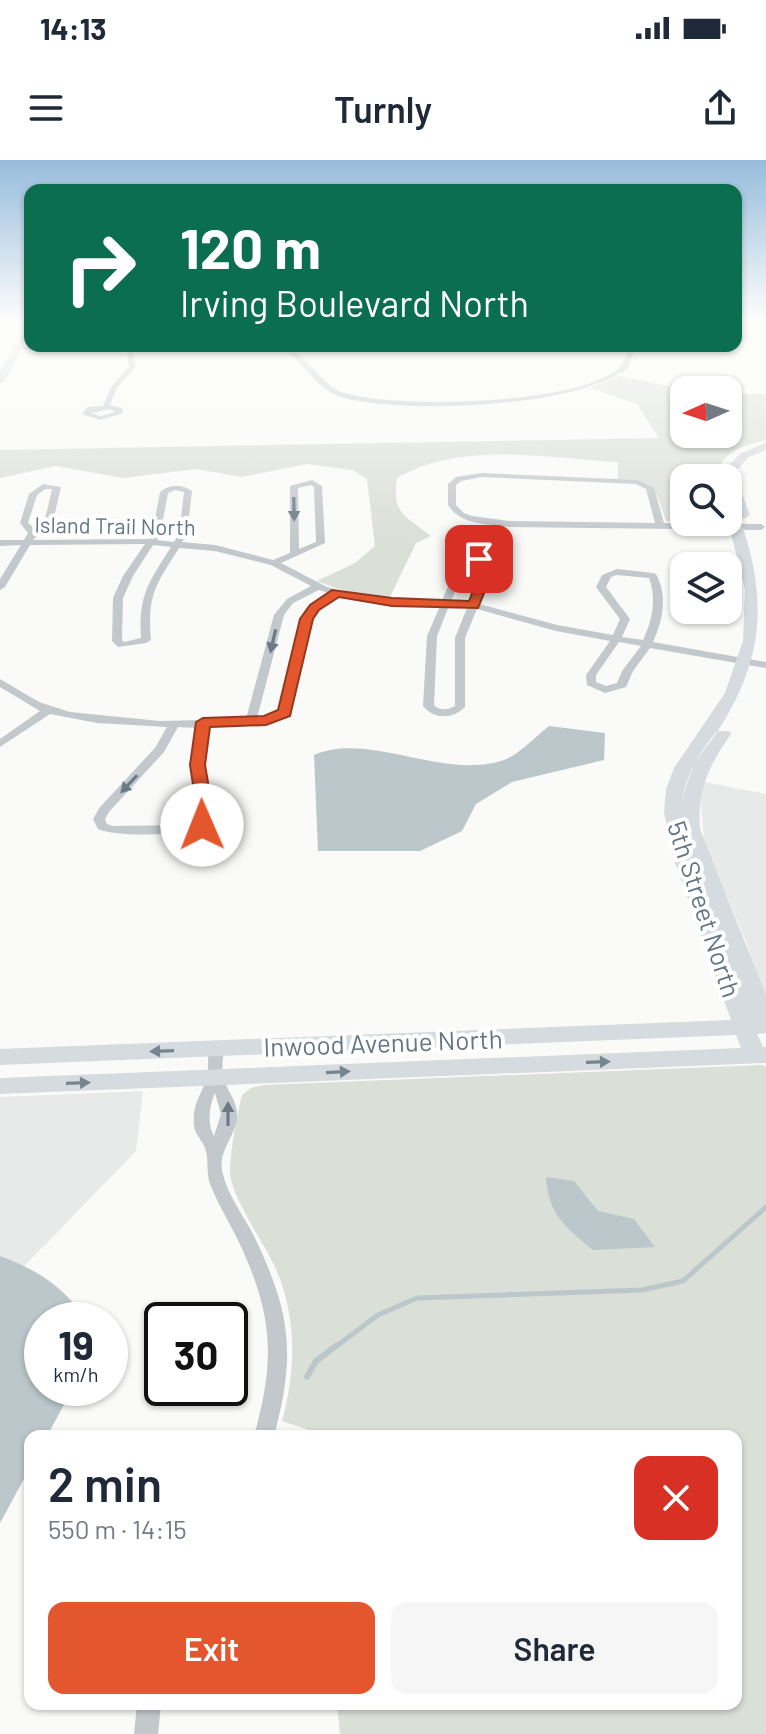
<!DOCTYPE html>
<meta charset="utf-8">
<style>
body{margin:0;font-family:Barlow,sans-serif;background:#f6f6f7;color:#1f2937;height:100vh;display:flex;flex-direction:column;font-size:30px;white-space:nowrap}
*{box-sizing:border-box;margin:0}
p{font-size:26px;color:#747a83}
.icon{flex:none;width:44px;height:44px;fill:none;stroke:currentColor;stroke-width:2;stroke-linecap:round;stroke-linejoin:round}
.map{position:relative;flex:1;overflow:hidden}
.panel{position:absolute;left:24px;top:1270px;width:718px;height:280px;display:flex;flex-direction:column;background:#fff;border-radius:16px;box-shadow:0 2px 6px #0004}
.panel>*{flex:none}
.hud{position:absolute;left:24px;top:24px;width:718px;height:168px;border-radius:16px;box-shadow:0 2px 6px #0004;background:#0b6e4f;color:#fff;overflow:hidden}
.needle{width:52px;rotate:267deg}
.tools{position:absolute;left:670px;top:216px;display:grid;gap:16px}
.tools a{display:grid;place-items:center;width:72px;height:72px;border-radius:16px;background:#fff;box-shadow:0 2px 6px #0004;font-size:40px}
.speed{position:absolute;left:24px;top:1142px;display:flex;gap:16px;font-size:40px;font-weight:700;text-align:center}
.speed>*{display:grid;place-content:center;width:104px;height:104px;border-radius:50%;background:#fff;box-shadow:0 2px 6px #0004;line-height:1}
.speed small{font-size:20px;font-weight:400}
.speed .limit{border:4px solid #111;border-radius:12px;background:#fff;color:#111}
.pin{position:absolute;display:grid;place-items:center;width:68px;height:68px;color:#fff;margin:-34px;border-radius:16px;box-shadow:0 4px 12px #0006}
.me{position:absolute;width:88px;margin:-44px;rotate:359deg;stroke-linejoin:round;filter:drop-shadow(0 0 6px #0008)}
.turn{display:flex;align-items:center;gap:28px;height:168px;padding:0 24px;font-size:36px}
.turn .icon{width:104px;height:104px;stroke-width:2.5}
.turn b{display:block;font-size:56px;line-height:68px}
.round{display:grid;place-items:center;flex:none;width:84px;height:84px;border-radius:16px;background:#f6f6f7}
.head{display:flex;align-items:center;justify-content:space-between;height:136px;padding:0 24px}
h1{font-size:48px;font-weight:600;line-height:60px}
.button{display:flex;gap:16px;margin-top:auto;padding:16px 24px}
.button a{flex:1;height:92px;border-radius:16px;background:#e4572e;color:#fff;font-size:32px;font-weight:600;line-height:92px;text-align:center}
.button a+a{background:#f6f6f7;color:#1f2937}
.status{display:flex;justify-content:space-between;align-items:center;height:56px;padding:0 40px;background:#fff;direction:ltr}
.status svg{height:22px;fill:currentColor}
header{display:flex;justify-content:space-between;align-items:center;height:104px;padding:0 24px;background:#fff;font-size:36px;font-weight:600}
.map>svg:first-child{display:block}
.built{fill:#e8e9e9}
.green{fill:#dadfd7}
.water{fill:#bbc7cb}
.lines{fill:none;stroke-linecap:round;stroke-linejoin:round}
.stream-far1{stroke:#bbc7cb;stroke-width:5}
.stream{stroke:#bbc7cb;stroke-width:6}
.street{fill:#c3c8cc;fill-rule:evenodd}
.secondary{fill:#d6dbdf;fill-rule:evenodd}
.oneway{fill:#6a7a87}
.oneway2{fill:#768591}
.route{fill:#e4572e;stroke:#94391e;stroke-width:2}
.labels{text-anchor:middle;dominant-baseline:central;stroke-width:8;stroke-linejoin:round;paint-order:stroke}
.far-street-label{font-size:22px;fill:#657683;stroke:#fff}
.street-label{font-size:26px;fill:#657683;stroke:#fff}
</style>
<div class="status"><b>14:13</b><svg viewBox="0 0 49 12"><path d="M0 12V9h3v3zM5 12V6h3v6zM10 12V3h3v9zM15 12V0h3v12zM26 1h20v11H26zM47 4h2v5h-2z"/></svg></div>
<header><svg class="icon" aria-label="menu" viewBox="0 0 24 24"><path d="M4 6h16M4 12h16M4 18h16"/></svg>Turnly<svg class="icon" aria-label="share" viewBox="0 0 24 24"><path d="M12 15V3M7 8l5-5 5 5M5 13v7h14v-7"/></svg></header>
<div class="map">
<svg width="766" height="1574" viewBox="0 0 766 1574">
<rect width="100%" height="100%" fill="#fafaf8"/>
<g class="built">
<path d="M699,621L766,634V840L751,808L748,786L704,681Z"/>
<path d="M143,931L136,991L0,1131V937Z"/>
</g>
<g class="green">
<path d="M619,216L686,230L684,274H728V234H766V280C743,286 719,291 717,318H684V362L726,364L666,361C655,328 656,321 618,319V302C547,298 461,281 397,318C392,354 404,355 431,376L416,383L389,439L349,433L317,421L355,403L375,386L367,319L352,310L307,304L242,317L196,309L123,318L56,306L0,318V290L659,278L637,244L590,228Z"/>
<path d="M762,905L766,907V1574H340L337,1544H736V1276H327L282,1261C296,1211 297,1157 276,1109C262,1079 240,1051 231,1020C227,1005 238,950 242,935L251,928L264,925Z"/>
</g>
<g class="water">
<path d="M549,566L605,573L604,600L512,622L476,644L462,671L420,691H318L314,595C371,571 442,621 504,600C520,594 536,576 549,566Z"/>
<path d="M546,1017L574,1021L598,1051L634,1059L655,1087L593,1090C566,1068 548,1054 546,1017Z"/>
<path d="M0,1096C35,1109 66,1127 85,1160H42V1228H73L47,1276H30V1308L0,1363Z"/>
</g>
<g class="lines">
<path class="stream-far1" d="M334,1188L378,1155L417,1138L642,1130L683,1121L766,1047"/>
<path class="stream" d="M307,1217L316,1201L336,1186"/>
<g class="street">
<path d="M162,186L133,188L135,207L117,228L110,245L122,248L123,253L101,260L82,254L88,247L103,246L111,227L129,207L126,188L18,190L15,188L30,186ZM110,249L115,252L101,256L91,253Z"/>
<path d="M277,186C306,186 317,225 345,233C396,249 579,245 619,208C624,203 626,193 629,186H635C633,192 631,204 627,209C624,212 620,213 616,215C562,247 405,254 344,238C322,232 312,215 297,200C291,194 284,190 277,186Z"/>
<path d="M482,313L638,320L654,328L664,363L761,364L765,367L761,370L509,367C488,364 460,365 448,345V324L456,317ZM482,317L636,324L646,329L655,363L509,361L472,356L464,353L456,345V325L461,321Z"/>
<path d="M312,320L322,326L325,383L281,403L327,427L357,435L442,440L459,402L474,395L495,404L479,444L557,465L613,475L620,459L596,427L602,415L617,409L653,413L656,414C668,436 663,460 653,482L766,502V508L650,488L633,511L626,527L605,533L587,525L586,515L610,481L556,471L477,449L465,478V547C453,559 434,560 423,546L427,476L440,446L357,441L338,436L315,453L289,555L274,562L208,567L204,605L212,657L206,668C184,675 119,678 98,669L93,659L100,647L155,588L167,567L97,563L50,554L0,587V579L40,551L0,527V519L39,542L70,552L160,561L246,559L274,455L287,439L311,426L271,405L215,391L179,388C156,425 147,434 151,480L146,483L118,487L112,481L113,438L123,416L145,384L30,385L5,427L0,430V419L21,385L0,386V380H24L28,373L20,363L29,334L43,324L61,327L53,361L33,380L149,379L152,375L160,332C170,324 181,324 192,331L187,374L182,382L215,385L273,400L290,393V326ZM311,325L314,327L316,382L299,389L298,328ZM45,329H52L45,360L34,368L28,363L37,335ZM175,330L184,332L179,374L174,382L157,380L160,375L168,333ZM153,385L171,387C149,422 138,435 141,478L124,482L122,480L123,438L133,416ZM474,401L485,405L470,442L451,441L466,406ZM617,415L649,418C657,439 652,461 643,480L622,477L630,459L606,427L611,417ZM319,430L329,433L305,452L280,551L271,556L257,558L284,455L293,443ZM449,446L467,448L455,478V546C448,550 439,551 434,545L437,476ZM619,482L641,486L622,511L617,523L606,526L596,522V515ZM178,567L197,568L192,605L200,657L197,663L189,665L113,666L107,664L105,659L109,652L164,592Z"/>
<path d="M216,884L221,885L224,889C223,898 221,911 224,919C228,933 239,943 237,959C234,978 219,990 222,1010C226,1033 244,1056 254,1076C291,1153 296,1194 274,1276H254C274,1204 274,1160 243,1091C233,1068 219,1047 210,1024C206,1012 209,999 205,988C202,980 195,974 194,966C192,944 200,938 206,920C209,911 208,899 208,889L211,885ZM215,933L221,954L214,976C207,964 209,946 215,933Z"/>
<path d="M137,1544H161L158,1574H134Z"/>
</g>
<g class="secondary">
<path d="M30,162V173L5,221L0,224V212Z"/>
<path d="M766,283V290L749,297L737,310L738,323L750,355L744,359L739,356C766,432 766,491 724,561C707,589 687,606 682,641C687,617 699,592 717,571H729L731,574C709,605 697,630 700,669L766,835V873L757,874L763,887H766V903L0,934V918L741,888L736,875L0,905V889L731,860L673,697L664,652L666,629L674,608L725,533L743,481L745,430L728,361V339L733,342L725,309L741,293Z"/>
</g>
</g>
<defs><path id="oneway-solid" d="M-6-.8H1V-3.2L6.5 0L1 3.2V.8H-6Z" transform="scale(2)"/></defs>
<g class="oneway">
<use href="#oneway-solid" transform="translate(294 349) rotate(89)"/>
<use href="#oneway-solid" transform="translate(273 481) rotate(103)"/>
<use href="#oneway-solid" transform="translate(129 624) rotate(133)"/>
<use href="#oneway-solid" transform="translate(228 954) rotate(-90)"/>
</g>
<g class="oneway2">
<use href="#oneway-solid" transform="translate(162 891) rotate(178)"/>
<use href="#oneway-solid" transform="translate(598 902) rotate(-2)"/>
<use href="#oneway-solid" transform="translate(338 912) rotate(-3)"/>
<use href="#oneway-solid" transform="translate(78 923) rotate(-2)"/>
</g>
<linearGradient id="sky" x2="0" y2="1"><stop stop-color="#96bcdc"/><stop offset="0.42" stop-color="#fdfdfc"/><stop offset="1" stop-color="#fdfdfc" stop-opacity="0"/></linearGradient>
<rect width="766" height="381" fill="url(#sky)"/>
<path class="route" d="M475,396H484L496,404L478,448L392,446L339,437L319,450L313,459L290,556L266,565L210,567L205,605L214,657L208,668H196L194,665L198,657L190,605L196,562L203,558L264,556L278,550L300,459L310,445L332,430L392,438L469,441L483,405L475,401Z"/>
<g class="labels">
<g class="far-street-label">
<text transform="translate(115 365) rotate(1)">Island Trail North</text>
</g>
<g class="street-label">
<text transform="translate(705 749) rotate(72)">5th Street North</text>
<text transform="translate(383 882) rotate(-2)">Inwood Avenue North</text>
</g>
</g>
</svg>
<div class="tools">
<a><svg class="needle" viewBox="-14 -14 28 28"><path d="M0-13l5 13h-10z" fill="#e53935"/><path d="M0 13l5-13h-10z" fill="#747a83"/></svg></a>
<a><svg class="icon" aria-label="search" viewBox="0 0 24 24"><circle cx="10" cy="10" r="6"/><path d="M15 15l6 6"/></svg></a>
<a><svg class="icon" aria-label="layers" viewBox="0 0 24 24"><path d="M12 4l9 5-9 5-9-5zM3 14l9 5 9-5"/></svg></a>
</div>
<div class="speed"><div>19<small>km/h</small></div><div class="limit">30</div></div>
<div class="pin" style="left:479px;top:399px;background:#d93025"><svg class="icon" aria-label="arrive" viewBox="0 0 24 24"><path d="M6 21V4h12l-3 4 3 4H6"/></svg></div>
<svg class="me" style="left:202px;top:665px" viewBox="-20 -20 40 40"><circle r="19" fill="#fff"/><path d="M0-13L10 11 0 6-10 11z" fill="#e4572e"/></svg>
<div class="hud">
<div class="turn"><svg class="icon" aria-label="right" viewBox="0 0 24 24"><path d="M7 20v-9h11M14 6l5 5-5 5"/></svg><div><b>120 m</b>Irving Boulevard North</div></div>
</div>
<section class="panel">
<div class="head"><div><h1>2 min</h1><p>550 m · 14:15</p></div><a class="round" style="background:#d93025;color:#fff"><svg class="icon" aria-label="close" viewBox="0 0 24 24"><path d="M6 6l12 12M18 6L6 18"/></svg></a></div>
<div class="button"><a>Exit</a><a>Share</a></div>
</section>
</div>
